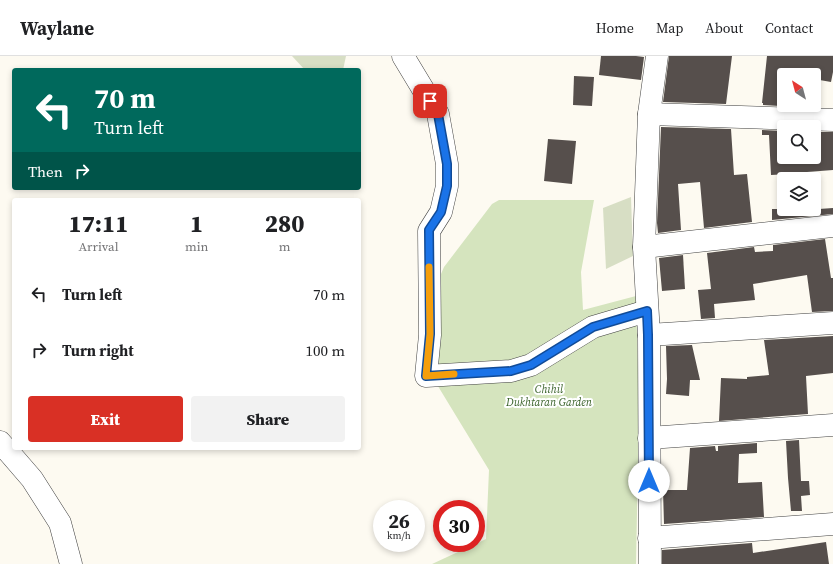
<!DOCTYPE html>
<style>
body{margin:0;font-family:"Source Serif 4",serif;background:#f2f2f2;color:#202124;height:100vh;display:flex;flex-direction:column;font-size:15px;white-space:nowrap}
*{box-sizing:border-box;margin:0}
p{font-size:13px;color:#757577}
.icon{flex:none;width:22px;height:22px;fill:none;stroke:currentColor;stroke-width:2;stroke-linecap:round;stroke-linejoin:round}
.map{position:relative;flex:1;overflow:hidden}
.sheet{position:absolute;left:12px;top:142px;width:349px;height:252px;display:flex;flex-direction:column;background:#fff;border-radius:4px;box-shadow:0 2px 6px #0003}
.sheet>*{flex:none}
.top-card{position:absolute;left:12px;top:12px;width:349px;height:122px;border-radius:4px;box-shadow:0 2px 6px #0003;background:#00695c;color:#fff;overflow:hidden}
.needle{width:26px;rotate:324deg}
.fabs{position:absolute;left:777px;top:12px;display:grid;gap:8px}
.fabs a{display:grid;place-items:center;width:44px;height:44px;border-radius:4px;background:#fff;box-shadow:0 2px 6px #0003;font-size:20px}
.speed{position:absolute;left:373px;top:444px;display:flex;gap:8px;font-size:20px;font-weight:700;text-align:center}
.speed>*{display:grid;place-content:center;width:52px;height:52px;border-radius:50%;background:#fff;box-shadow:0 2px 6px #0003;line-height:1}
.speed small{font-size:10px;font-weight:400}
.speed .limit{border:6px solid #d22;background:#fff;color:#111}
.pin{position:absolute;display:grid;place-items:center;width:34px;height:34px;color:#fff;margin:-17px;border-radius:8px;box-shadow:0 2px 6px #0006}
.me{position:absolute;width:44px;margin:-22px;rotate:0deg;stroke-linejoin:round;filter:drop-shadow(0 0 3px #0008)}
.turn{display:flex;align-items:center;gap:14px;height:84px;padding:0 16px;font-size:18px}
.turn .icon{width:52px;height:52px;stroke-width:2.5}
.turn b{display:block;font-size:28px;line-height:34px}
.then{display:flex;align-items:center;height:38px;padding:0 16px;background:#0003;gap:8px;font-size:15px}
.eta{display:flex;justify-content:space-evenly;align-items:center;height:68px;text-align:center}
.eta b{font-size:24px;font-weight:800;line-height:28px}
.cta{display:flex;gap:8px;margin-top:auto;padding:8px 16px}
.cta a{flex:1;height:46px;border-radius:4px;background:#d93025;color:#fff;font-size:16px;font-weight:800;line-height:46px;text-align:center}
.cta a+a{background:#f2f2f2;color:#202124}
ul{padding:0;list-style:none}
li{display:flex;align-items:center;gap:12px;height:56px;padding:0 16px}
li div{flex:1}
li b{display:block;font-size:15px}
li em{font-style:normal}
header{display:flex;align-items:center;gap:24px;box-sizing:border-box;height:56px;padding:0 20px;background:#fff;border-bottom:1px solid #e0e0e0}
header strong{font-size:19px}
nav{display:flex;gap:22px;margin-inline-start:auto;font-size:14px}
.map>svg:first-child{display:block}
.green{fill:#d5e4be}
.cemetery{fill:#d7dec4}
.building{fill:#564f4c}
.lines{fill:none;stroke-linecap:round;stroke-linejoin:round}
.minor-casing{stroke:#414141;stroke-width:23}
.minor{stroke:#fff;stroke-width:22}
.route-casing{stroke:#114b97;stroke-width:10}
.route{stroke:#1a73e8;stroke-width:7}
.slow{stroke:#f59e0b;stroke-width:7}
.labels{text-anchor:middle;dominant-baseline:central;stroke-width:4;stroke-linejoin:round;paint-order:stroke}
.park-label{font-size:11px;font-style:italic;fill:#365f26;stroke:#fff}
</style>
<header>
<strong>Waylane</strong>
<nav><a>Home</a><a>Map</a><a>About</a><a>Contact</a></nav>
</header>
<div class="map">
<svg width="833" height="508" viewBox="0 0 833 508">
<rect width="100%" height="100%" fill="#fdfaf1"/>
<path class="green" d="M499,144H594L581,216L583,254L636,240L639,355L636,508H432L486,483L489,414L433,322L432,239L444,211L492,148Z"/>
<g class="cemetery">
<path d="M292,0H346L343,14H305Z"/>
<path d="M631,141L633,200L606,213L603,152Z"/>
</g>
<g class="building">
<path d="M601,0H636L644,1L641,24L599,19Z"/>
<path d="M669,0H732L726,48L663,46Z"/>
<path d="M767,0H833V16L831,26L814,23V19H784L780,50L763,49V47H762Z"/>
<path d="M574,20L594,21L592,50L573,49Z"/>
<path d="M661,71L731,73L734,119L747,118L752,166L704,172L700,126L678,128L681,174L658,177L657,167Z"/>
<path d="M762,74L784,75V101H814V76H833V114L807,116V117L771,119L769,79H762Z"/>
<path d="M548,83L576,85L572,128L544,125Z"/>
<path d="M833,152V158L772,164V153H819Z"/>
<path d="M825,183L831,222H833V255L812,256L807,219L753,228L755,244L714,248L715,262L701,263L698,234L711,233L707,197L754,191L755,196L773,195V189Z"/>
<path d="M683,199L685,233L662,235L659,202Z"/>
<path d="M833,280V317L806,320L808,358L719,365L721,322L747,323V321L769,319L764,284Z"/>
<path d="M692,289L700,324H690L689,340L666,338L667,323L666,290Z"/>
<path d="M799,384L801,425H809L810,439L801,440L802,455H791L788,422L786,385Z"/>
<path d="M757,387V397L739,398L738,427L762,426L764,461L664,468L663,434H687L690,392L715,390L716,395H718V390Z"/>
<path d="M826,486L829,508H662V494L752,487L753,497Z"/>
</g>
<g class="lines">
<defs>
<g id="minor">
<path d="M403,0L438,58L447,108V130L441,156L429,175L430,279L426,320L511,315L531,309L593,271L647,255"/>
<path d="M649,58L833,64"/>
<path d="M644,191L833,170"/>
<path d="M649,279L833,267"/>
<path d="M649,382L833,369"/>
<path d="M0,386L32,423L60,467L71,508"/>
<path d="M649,482L833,468"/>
<path d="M650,508L649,279L644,191L649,58L657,0"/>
</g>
</defs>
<use href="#minor" class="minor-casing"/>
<use href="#minor" class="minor"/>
</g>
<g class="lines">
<defs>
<path id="route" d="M430,45L438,58L447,108V130L441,156L429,174L430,278L426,320L511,315L531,309L593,271L647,255L648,279L649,425"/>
</defs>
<use href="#route" class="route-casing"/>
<use href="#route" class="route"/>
<path class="slow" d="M429,211L430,278L426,320L454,318"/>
</g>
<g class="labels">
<g class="park-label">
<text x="549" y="333">Chihil<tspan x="549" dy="13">Dukhtaran Garden</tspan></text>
</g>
</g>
</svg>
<div class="fabs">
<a><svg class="needle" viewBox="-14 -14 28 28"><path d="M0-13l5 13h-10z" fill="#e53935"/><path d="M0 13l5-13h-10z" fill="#757577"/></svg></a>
<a><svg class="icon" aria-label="search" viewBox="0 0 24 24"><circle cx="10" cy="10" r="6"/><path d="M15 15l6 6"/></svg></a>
<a><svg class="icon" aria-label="layers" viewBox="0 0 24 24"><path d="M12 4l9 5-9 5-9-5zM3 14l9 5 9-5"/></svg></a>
</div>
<div class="speed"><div>26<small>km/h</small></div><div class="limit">30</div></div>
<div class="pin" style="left:430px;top:45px;background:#d93025"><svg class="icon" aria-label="arrive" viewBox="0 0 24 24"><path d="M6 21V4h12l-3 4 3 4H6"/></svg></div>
<svg class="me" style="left:649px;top:425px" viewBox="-20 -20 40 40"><circle r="19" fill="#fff"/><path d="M0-13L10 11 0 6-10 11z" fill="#1a73e8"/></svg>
<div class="top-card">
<div class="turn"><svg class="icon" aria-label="left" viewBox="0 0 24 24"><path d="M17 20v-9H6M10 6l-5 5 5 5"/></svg><div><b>70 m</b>Turn left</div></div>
<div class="then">Then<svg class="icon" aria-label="right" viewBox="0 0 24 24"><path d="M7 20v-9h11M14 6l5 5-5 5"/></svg></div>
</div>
<section class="sheet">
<div class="eta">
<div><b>17:11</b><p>Arrival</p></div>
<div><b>1</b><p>min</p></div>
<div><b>280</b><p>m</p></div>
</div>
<ul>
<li><svg class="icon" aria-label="left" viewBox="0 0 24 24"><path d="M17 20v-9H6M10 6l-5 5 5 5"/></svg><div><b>Turn left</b></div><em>70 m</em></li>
<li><svg class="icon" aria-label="right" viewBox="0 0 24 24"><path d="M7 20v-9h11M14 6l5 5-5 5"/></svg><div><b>Turn right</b></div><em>100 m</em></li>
</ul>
<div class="cta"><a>Exit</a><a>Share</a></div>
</section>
</div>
